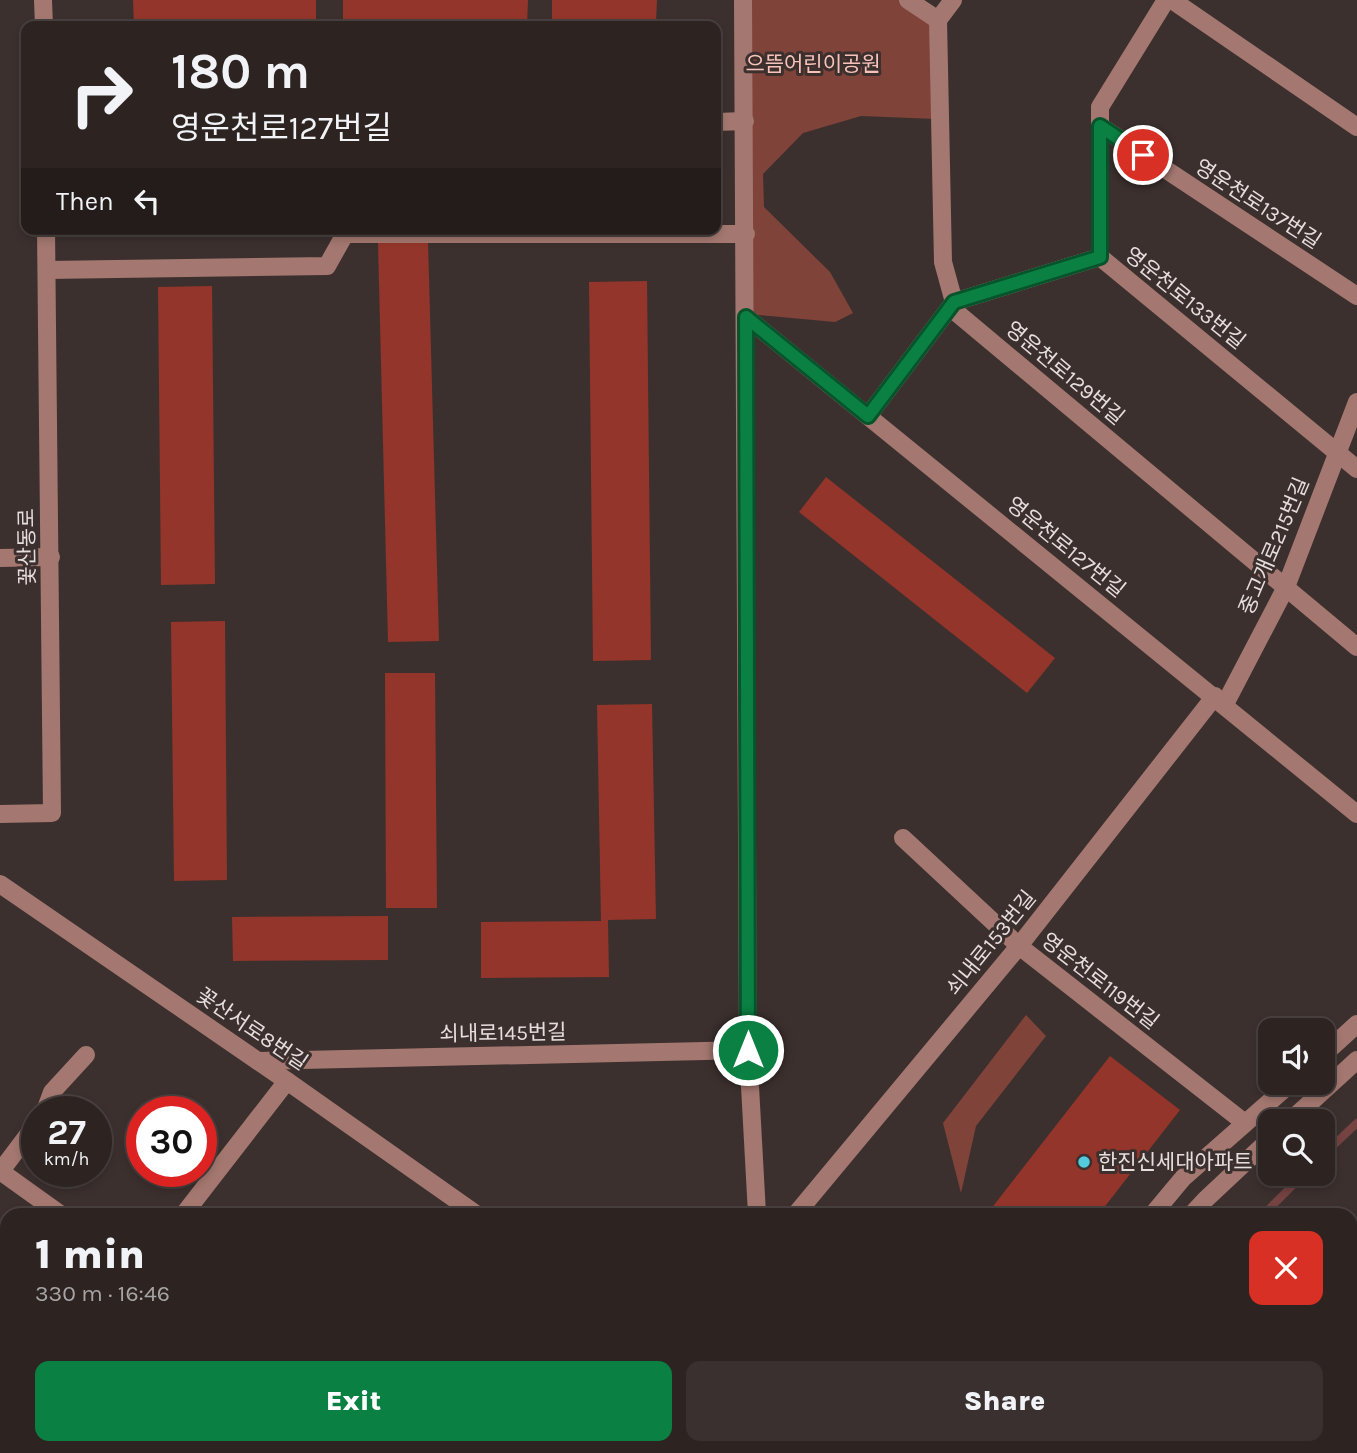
<!DOCTYPE html>
<meta charset="utf-8">
<style>
body{margin:0;font-family:Karla,"Noto Sans KR",sans-serif;background:#39302f;color:#f1f3f6;height:100vh;display:flex;flex-direction:column;font-size:26px;white-space:nowrap}
*{box-sizing:border-box;margin:0}
p{font-size:23px;color:#a7a4a5}
.icon{flex:none;width:38px;height:38px;fill:none;stroke:currentColor;stroke-width:2;stroke-linecap:round;stroke-linejoin:round}
.map{position:relative;flex:1;overflow:hidden}
.panel{position:absolute;left:0px;top:1208px;width:1358px;height:247px;display:flex;flex-direction:column;background:#2d2422;border-radius:21px 21px 0 0;box-shadow:0 4px 10px #0003,0 0 0 2px #484140}
.panel>*{flex:none}
.top-card{position:absolute;left:21px;top:21px;width:700px;height:214px;border-radius:14px;box-shadow:0 4px 10px #0003,0 0 0 2px #484140;background:#2d2422;color:#f1f3f6;overflow:hidden}
.fabs{position:absolute;left:1258px;top:1018px;display:grid;gap:14px}
.fabs a{display:grid;place-items:center;width:77px;height:77px;border-radius:14px;background:#2d2422;box-shadow:0 4px 10px #0003,0 0 0 2px #484140;font-size:35px}
.speed{position:absolute;left:21px;top:1096px;display:flex;gap:14px;font-size:35px;font-weight:700;text-align:center}
.speed>*{display:grid;place-content:center;width:91px;height:91px;border-radius:50%;background:#2d2422;box-shadow:0 4px 10px #0003,0 0 0 2px #484140;line-height:1}
.speed small{font-size:18px;font-weight:400}
.speed .limit{border:10px solid #d22;background:#fff;color:#111}
.pin{position:absolute;display:grid;place-items:center;width:60px;height:60px;color:#fff;margin:-30px;border:4px solid #fff;border-radius:50%;box-shadow:0 2px 7px #0007}
.me{position:absolute;width:77px;margin:-38px;rotate:0deg;stroke-linejoin:round;filter:drop-shadow(0 0 5px #0008)}
.turn{display:flex;align-items:center;gap:24px;height:147px;padding:0 35px;font-size:32px}
.turn .icon{width:91px;height:91px;stroke-width:2.5}
.turn b{display:block;font-size:49px;line-height:60px}
.then{display:flex;align-items:center;height:66px;padding:0 35px;background:#0003;gap:14px;font-size:26px}
.round{display:grid;place-items:center;flex:none;width:74px;height:74px;border-radius:14px;background:#39302f}
.head{display:flex;align-items:center;justify-content:space-between;height:119px;padding:0 35px}
h1{font-size:42px;font-weight:800;line-height:52px}
.primary-button{display:flex;gap:14px;margin-top:auto;padding:14px 35px}
.primary-button a{flex:1;height:80px;border-radius:14px;background:#0b8043;color:#fff;font-size:28px;font-weight:800;line-height:80px;text-align:center}
.primary-button a+a{background:#39302f;color:#f1f3f6}
.map>svg:first-child{display:block}
.green{fill:#80433a}
.lines{fill:none;stroke-linecap:round;stroke-linejoin:round}
.stream{stroke:#744342;stroke-width:8}
.building{fill:#93352a}
.minor{stroke:#a47870;stroke-width:18}
.route-casing{stroke:#07532c;stroke-width:18}
.route{stroke:#0b8043;stroke-width:12}
.poi-dot{fill:#54cadd;stroke:#3c302e;stroke-width:2.5}
.labels{text-anchor:middle;dominant-baseline:central;stroke-width:6;stroke-linejoin:round;paint-order:stroke}
.park-label{font-size:21px;fill:#f8c2b9;stroke:#3c302e}
.street-label{font-size:21px;fill:#e6dedd;stroke:#3c302e}
.poi-label{font-size:21px;fill:#e6dedd;stroke:#3c302e;text-anchor:start}
</style>
<div class="map">
<svg width="1357" height="1453" viewBox="0 0 1357 1453">
<rect width="100%" height="100%" fill="#3c302e"/>
<g class="green">
<path d="M746,0H902L935,22L936,119L861,116L803,133L763,174L764,207L830,272L853,313L835,322L749,314Z"/>
<path d="M1026,1015L1046,1036L976,1126L961,1193L943,1123Z"/>
</g>
<g class="lines">
<g class="stream">
<path d="M1323,1155L1357,1123"/>
<path d="M1264,1214L1304,1174"/>
<path d="M1081,1453L1085,1447"/>
</g>
</g>
<g class="building">
<path d="M133,0H316V26H134Z"/>
<path d="M343,0H528L527,26H343Z"/>
<path d="M552,0H657L656,22L552,21Z"/>
<path d="M428,241L439,641L388,642L378,243Z"/>
<path d="M647,281L651,660L593,661L589,282Z"/>
<path d="M212,286L215,584L161,585L158,287Z"/>
<path d="M826,477L1055,658L1027,693L799,512Z"/>
<path d="M225,621L227,880L174,881L171,622Z"/>
<path d="M385,673H435L437,908H386Z"/>
<path d="M652,704L656,919L608,920L609,977L481,978V922L601,921L597,705Z"/>
<path d="M388,916V960L233,961L232,917Z"/>
<path d="M1110,1056L1180,1110L1099,1214H987Z"/>
<path d="M1351,1389L1357,1393V1447L1353,1453H1300L1304,1447H1351Z"/>
</g>
<g class="lines">
<g class="minor">
<path d="M43,0L44,26"/>
<path d="M743,0L748,1050L757,1214"/>
<path d="M908,0L938,20"/>
<path d="M953,0L938,20L943,262L957,313L1357,647"/>
<path d="M1166,0L1100,107V257L1357,469"/>
<path d="M1172,0L1357,127"/>
<path d="M716,122L745,121"/>
<path d="M1100,126L1357,296"/>
<path d="M47,270L327,266L345,234H746"/>
<path d="M746,317L1357,814"/>
<path d="M868,416L954,302L1100,257"/>
<path d="M0,558L51,557"/>
<path d="M1225,704L1286,587L1357,402"/>
<path d="M0,814L52,813L46,229"/>
<path d="M903,838L1019,946L1245,1123"/>
<path d="M0,884L287,1081L476,1214"/>
<path d="M1323,1055L1357,1024"/>
<path d="M258,1061L748,1050"/>
<path d="M45,1111L52,1092L86,1055"/>
<path d="M1289,1122L1357,1060"/>
<path d="M0,1171L60,1214"/>
<path d="M0,1172L37,1123"/>
<path d="M184,1214L287,1081"/>
<path d="M796,1214L1019,946L1215,696"/>
<path d="M1153,1214L1183,1178L1291,1083"/>
<path d="M1192,1214L1205,1200L1270,1139"/>
<path d="M0,1254L7,1259"/>
<path d="M1351,1320L1357,1313"/>
<path d="M0,1376L7,1371"/>
<path d="M387,1447L395,1453"/>
<path d="M510,1447L521,1453"/>
<path d="M411,1453L421,1447"/>
<path d="M951,1453L956,1447"/>
<path d="M986,1453L991,1447"/>
<path d="M1249,1453L1253,1447"/>
</g>
</g>
<g class="lines">
<defs>
<path id="route" d="M748,1050L746,317L868,416L954,302L1100,257V126L1143,155"/>
</defs>
<use href="#route" class="route-casing"/>
<use href="#route" class="route"/>
</g>
<circle class="poi-dot" cx="1084" cy="1162" r="7"/>
<g class="labels">
<g class="park-label">
<text x="813" y="64">으뜸어린이공원</text>
</g>
<g class="street-label">
<text transform="translate(1258 204) rotate(33)">영운천로137번길</text>
<text transform="translate(1185 298) rotate(39)">영운천로133번길</text>
<text transform="translate(1065 373) rotate(40)">영운천로129번길</text>
<text transform="translate(1274 546) rotate(-67)">중고개로215번길</text>
<text transform="translate(27 547) rotate(-91)">꽃산동로</text>
<text transform="translate(1066 547) rotate(39)">영운천로127번길</text>
<text transform="translate(991 943) rotate(-51)">쇠내로153번길</text>
<text transform="translate(1100 981) rotate(38)">영운천로119번길</text>
<text transform="translate(252 1029) rotate(34)">꽃산서로8번길</text>
<text transform="translate(503 1033) rotate(-1)">쇠내로145번길</text>
</g>
<g class="poi-label">
<text x="1098" y="1162">한진신세대아파트</text>
</g>
</g>
</svg>
<div class="fabs">
<a><svg class="icon" aria-label="sound" viewBox="0 0 24 24"><path d="M4 9h4l5-4v14l-5-4H4zM17 9q2 3 0 6"/></svg></a>
<a><svg class="icon" aria-label="search" viewBox="0 0 24 24"><circle cx="10" cy="10" r="6"/><path d="M15 15l6 6"/></svg></a>
</div>
<div class="speed"><div>27<small>km/h</small></div><div class="limit">30</div></div>
<div class="pin" style="left:1143px;top:155px;background:#d93025"><svg class="icon" aria-label="arrive" viewBox="0 0 24 24"><path d="M6 21V4h12l-3 4 3 4H6"/></svg></div>
<svg class="me" style="left:748px;top:1050px" viewBox="-20 -20 40 40"><circle r="17" fill="#0b8043" stroke="#fff" stroke-width="3"/><path d="M0-11L8 9 0 5-8 9z" fill="#fff"/></svg>
<div class="top-card">
<div class="turn"><svg class="icon" aria-label="right" viewBox="0 0 24 24"><path d="M7 20v-9h11M14 6l5 5-5 5"/></svg><div><b>180 m</b>영운천로127번길</div></div>
<div class="then">Then<svg class="icon" aria-label="left" viewBox="0 0 24 24"><path d="M17 20v-9H6M10 6l-5 5 5 5"/></svg></div>
</div>
<section class="panel">
<div class="head"><div><h1>1 min</h1><p>330 m · 16:46</p></div><a class="round" style="background:#d93025;color:#fff"><svg class="icon" aria-label="close" viewBox="0 0 24 24"><path d="M6 6l12 12M18 6L6 18"/></svg></a></div>
<div class="primary-button"><a>Exit</a><a>Share</a></div>
</section>
</div>
